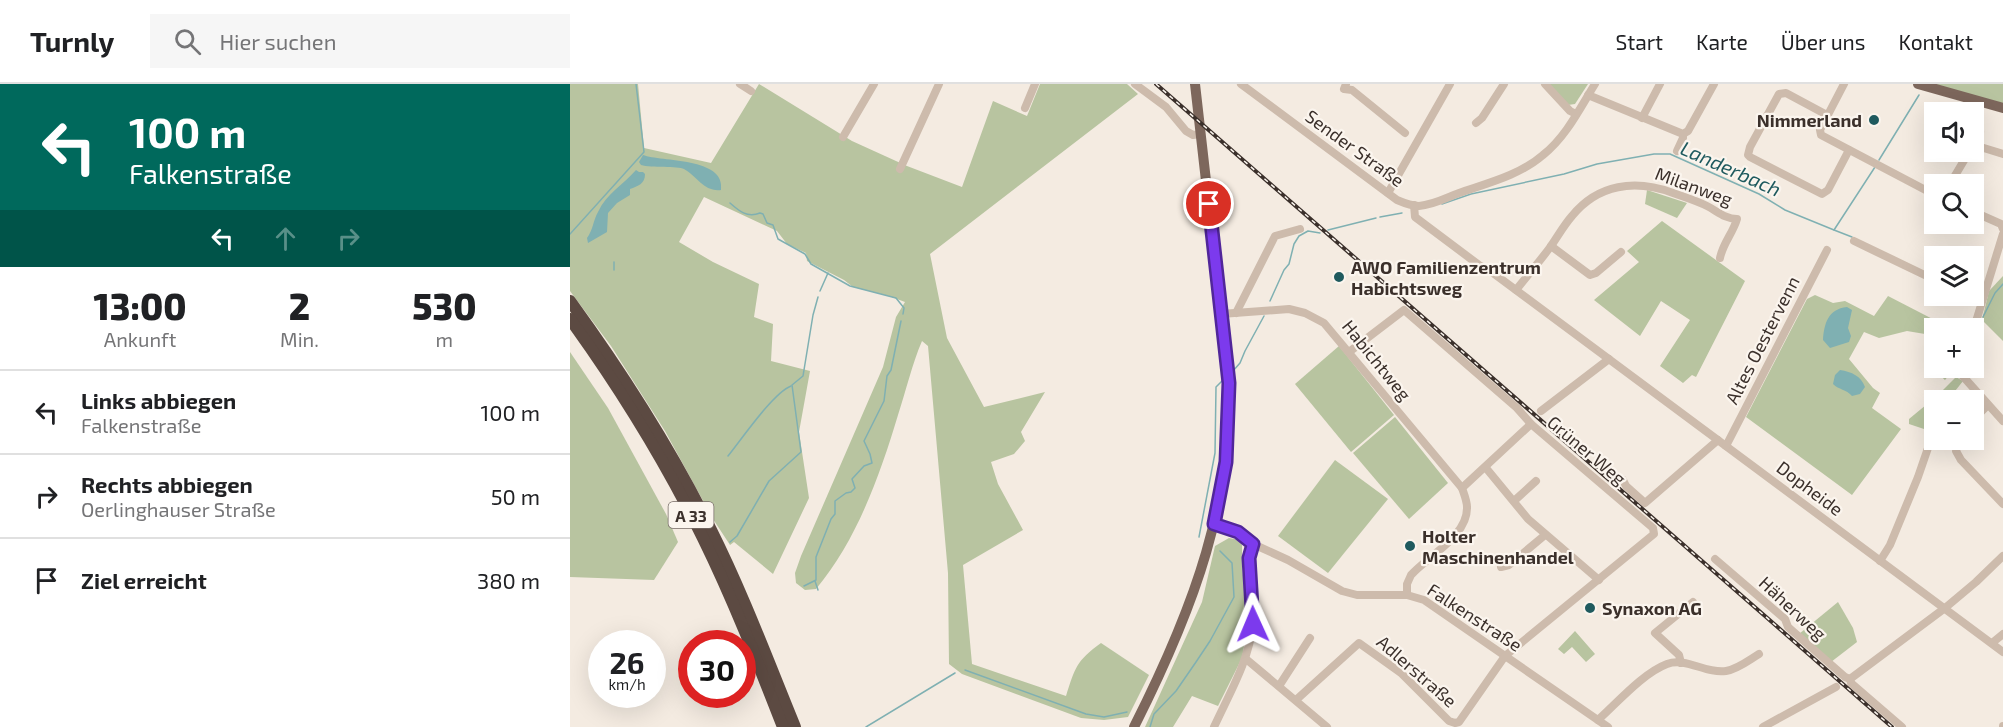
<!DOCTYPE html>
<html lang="de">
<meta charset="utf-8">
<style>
body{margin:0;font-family:"Exo 2",sans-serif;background:#f6f6f6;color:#202124;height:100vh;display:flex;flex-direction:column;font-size:22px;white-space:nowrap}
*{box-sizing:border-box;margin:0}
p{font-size:20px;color:#757577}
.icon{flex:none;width:33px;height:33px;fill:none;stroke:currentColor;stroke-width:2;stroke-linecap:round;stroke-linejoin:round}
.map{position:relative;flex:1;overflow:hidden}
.panel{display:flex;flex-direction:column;background:#fff;width:570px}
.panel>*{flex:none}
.hud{background:#00695c;color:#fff;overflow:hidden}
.controls{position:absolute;left:1354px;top:18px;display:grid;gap:12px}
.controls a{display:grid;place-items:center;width:60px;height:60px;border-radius:0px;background:#fff;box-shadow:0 6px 24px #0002;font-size:30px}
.speed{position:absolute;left:18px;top:546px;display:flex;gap:12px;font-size:30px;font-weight:700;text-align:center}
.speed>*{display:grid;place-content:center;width:78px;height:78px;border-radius:50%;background:#fff;box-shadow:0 6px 24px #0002;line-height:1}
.speed small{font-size:15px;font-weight:400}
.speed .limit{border:9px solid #d22;background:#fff;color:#111}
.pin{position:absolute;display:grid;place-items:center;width:51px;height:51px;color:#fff;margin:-26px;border:3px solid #fff;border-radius:50%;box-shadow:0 2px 6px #0007}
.me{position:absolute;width:66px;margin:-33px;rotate:359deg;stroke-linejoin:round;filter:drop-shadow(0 0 4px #0008)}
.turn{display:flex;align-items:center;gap:21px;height:126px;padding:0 30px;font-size:27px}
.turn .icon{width:78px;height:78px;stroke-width:2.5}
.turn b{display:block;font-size:42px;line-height:51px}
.lanes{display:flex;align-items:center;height:57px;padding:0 30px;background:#0003;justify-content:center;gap:30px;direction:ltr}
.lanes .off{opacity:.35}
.eta{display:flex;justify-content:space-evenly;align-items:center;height:102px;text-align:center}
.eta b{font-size:36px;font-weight:800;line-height:42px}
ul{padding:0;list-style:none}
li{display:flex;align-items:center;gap:18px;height:84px;padding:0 30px;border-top:2px solid #e0e0e0}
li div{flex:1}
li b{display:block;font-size:22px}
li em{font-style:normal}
header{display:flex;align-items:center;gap:36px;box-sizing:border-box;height:84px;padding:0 30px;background:#fff;border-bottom:2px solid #e0e0e0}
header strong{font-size:28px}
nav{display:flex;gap:33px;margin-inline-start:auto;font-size:21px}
.search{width:420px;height:54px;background:#f6f6f6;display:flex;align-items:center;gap:15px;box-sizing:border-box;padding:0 21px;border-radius:0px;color:#757577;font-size:22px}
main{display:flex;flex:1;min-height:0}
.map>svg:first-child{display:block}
.green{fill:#b8c4a0}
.water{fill:#7fb0b2}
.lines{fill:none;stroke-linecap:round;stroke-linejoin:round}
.stream{stroke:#7fb0b2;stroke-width:1.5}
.minor{stroke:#cdbbac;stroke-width:8}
.major{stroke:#7d675c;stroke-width:10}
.highway{stroke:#5c4a42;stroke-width:12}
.rail-casing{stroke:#3b302b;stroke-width:4}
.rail{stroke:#fbf5ee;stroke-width:1.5;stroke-dasharray:4.5;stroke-linecap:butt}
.route-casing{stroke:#51269a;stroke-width:15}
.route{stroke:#7c3aed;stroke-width:10}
.poi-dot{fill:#1f5a5e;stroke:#fbf5ee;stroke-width:2}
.labels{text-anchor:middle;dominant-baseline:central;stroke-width:4.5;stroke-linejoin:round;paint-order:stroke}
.shield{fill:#fbf5ee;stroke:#756b66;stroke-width:1.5}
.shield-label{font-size:16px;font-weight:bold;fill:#3b302b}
.poi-label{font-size:18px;font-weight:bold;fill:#3b302b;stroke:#fbf5ee;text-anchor:start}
.street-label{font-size:18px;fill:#3b302b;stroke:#fbf5ee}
.water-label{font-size:20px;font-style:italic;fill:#1f5a5e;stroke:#fbf5ee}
</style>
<header>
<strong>Turnly</strong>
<div class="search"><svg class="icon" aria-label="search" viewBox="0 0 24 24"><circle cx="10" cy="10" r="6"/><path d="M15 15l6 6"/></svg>Hier suchen</div>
<nav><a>Start</a><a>Karte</a><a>Über uns</a><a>Kontakt</a></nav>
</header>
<main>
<section class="panel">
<div class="hud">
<div class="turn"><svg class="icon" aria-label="left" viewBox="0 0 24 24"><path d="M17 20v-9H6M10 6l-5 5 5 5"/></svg><div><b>100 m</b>Falkenstraße</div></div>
<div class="lanes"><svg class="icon" aria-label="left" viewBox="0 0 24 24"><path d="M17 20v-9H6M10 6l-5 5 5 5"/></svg><svg class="icon off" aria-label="ahead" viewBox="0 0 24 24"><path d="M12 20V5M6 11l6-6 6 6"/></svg><svg class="icon off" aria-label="right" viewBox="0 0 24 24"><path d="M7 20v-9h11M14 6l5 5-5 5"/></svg></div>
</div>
<div class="eta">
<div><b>13:00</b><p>Ankunft</p></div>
<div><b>2</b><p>Min.</p></div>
<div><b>530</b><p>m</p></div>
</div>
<ul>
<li><svg class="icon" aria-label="left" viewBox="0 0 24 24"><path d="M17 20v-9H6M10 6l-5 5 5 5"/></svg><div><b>Links abbiegen</b><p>Falkenstraße</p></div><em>100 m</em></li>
<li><svg class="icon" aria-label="right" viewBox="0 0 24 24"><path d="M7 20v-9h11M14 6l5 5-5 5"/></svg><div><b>Rechts abbiegen</b><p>Oerlinghauser Straße</p></div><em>50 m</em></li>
<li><svg class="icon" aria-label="arrive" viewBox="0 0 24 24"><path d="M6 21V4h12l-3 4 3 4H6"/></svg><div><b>Ziel erreicht</b></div><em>380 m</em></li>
</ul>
</section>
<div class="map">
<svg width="1433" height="643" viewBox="0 0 1433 643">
<rect width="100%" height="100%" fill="#f4ebe1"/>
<g class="green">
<path d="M0,0H68L74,64L141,79L189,0L282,57L337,82L392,103L423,17L457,32L470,0H557L568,10L360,170L377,254L414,323L475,308L451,348L455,357L444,370L421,378L428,400L453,446L393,481L402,580L496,612C505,584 506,577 531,559L579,591L558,633L534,636L511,634L392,590L379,580L378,489L358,262L352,257C342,280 336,307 328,331C310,391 287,456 246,505L235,506L226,499L225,489L231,472L313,283L326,233L335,218L319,212L283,203L274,196L237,177L236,169L217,160L207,147L134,113L109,158L143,178L189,200L184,233L203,240L201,277L240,287L229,348L239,414L203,490L164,458L160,461L143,435L95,347L41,262L0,207Z"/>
<path d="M978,0H1018L1005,20L998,21Z"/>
<path d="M1361,0H1433V21Z"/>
<path d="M1077,106L1117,119L1107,134L1075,120Z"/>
<path d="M1092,137L1175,197L1126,293L1122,291L1113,299L1090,282L1120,236L1091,217L1070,252L1024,216L1069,178L1057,167Z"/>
<path d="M1433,192V257L1412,236L1419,207Z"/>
<path d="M1245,211L1263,219L1275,217L1304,232L1318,212L1380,244H1365V284H1385L1375,296L1360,282L1355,250L1337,247L1309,254L1294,248L1279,275L1303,304L1310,309L1302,324L1331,345L1282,411L1176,333L1237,215Z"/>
<path d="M769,262L824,331L781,368L725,300Z"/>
<path d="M0,268L38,324L96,430L108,458L84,496L0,493Z"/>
<path d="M1386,293L1393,297L1378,316H1365V335L1357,346L1339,340V335L1368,311Z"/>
<path d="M825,333L878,399L839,435L783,369Z"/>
<path d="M765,376L818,415L758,489L708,452Z"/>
<path d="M659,454L670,456L672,461V482L678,539L672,574L648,622L622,612L603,643H575L632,518L645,462Z"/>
<path d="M1268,518L1283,544L1287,558L1261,578L1229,550Z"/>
<path d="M1005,547L1025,570L1016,578L1002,563L994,570L988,565Z"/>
</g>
<g class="water">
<path d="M73,71C91,78 156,73 151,106C134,108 128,93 114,85C108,82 81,84 71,81L69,78Z"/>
<path d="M66,86L69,88H73L75,90C75,100 68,102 60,105V111L47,119L38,129L37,148L18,159L17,154C23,146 23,137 28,128C36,110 54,100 66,86Z"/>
<path d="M1277,223L1282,226L1278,244L1281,252L1279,258L1260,264L1253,256C1254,240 1258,225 1277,223Z"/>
<path d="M1270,286C1282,288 1291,292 1295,303L1290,310L1282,312C1276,305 1269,306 1263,300L1265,291Z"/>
</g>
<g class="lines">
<g class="stream">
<path d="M1309,76L1349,11"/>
<path d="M160,119C169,127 177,134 190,129L193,130L197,139L203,141L208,155L235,170L241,180L280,202L326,214L334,224L333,230"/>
<path d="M872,120L901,110L994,90L1027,80L1084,70H1100L1189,110L1215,126L1264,146L1305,83"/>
<path d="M810,133L832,129"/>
<path d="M758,146L806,134"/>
<path d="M1264,146L1282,153"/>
<path d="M0,150L74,68L66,0"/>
<path d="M44,186V178"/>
<path d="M250,207L258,189"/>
<path d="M700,217L714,186L719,180L724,160L729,152L738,147L750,149"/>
<path d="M1413,233L1425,209L1433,200"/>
<path d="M1404,259L1412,238"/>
<path d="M663,287L670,279L675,267L694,232"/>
<path d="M158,372C171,356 203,309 221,302"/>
<path d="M629,453L645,369L646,303L653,296"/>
<path d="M160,458L167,452L199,397L231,368L222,301L233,292L243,231L248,213"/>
<path d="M245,497L248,506"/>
<path d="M234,502L246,496V473L261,435L265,430V417L276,409L281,408L285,404L282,395L294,382L302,379L300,370L294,357L314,317L317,292L321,286L331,237"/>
<path d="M395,586L516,630L534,633L557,628"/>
<path d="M296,643L385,589"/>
<path d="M580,643L584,630L606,607L626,578L640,557L664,513L662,479L650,467"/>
</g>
<g class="minor">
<path d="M170,0L181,7"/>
<path d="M565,0L596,23L616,47L623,51L631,50"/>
<path d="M671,0L827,116C834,119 841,122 849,122C863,121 876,114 889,109C918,99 950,91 973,71C996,53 1010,24 1025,0"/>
<path d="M776,0L774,5L782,6L835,49"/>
<path d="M975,0L1000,27L1006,30"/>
<path d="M1274,0L1250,46L1251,51L1365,111"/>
<path d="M1018,11L1113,50L1118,47L1144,0"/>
<path d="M455,24L465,0"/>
<path d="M1257,31L1216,9L1209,10L1180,63L1178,71L1180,73L1252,110L1258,106L1279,66"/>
<path d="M1072,34L1090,0"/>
<path d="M906,39L912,34L934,0"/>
<path d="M273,53L304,0"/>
<path d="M1404,59L1410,48"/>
<path d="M1404,61L1433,70"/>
<path d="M1107,67L1113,54V50"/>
<path d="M330,85L369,0"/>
<path d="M1380,100L1399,68"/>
<path d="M818,109L880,0"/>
<path d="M844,121L845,133L909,181L919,186L1433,568"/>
<path d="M1404,128L1431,140L1433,145"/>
<path d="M1284,157L1365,196"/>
<path d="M981,162L1020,191L1026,189L1051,168"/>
<path d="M946,206C958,191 970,177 981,162C988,152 994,141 1002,132C1028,100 1065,95 1103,109C1114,113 1127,117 1137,122C1147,127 1155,135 1167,135C1163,149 1153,159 1150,174"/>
<path d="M1397,212L1411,218"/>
<path d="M666,229L705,152L730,145"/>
<path d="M651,230L719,225L735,229L754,239L892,404C894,410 897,417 897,423C898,452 859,471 841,491L837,500V511"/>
<path d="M1404,244L1433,150"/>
<path d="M1391,284L1390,289L1433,337"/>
<path d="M971,327L1039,275"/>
<path d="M1404,335L1418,321"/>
<path d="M1390,356L1386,367L1391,376L1433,420"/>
<path d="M1156,362L1257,166"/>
<path d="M916,384L958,435L1029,496"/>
<path d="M1053,396L1056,402L1075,419L1148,356"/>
<path d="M892,404L961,340"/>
<path d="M944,417L966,397"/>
<path d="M644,440L668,448L683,460L718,476L772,507L787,511H837L854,516L1038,643"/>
<path d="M1145,475L1215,535L1218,543L1275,593L1280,595L1281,599L1332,643"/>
<path d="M1310,477L1320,461L1348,393L1358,364"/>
<path d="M931,483L939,481L975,451"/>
<path d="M1422,559L1433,550"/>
<path d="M676,575L757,643"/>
<path d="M1111,579L1109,571L1085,549L1123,518"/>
<path d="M1280,595L1375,524L1406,498L1433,472"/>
<path d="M709,602L740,554"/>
<path d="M726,616L789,559L831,589L879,637L885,639L889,638L935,572L1084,450L1083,444L961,340L947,324L834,226L779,268"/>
<path d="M1028,636C1047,619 1073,589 1097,580C1116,573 1136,590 1156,587C1168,585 1179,576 1189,570"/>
<path d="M644,643C660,608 679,577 683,539C685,513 675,485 683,460"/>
<path d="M1193,643L1266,603"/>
<path d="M1433,643V642"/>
</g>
<g class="major">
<path d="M1348,0L1433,24"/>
<path d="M564,643C622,528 667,414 657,282L625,0"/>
</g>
<g class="highway">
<path d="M0,217C53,290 101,365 141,446C173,510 198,577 225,643"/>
<path d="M0,235C50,304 95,377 133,454C163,515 188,579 213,643"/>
</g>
<defs>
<path id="rail" d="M586,0L1322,643"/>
</defs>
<use href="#rail" class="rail-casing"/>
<use href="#rail" class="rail"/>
</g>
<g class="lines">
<defs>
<path id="route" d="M639,120L659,299L656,378L644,440L668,448L683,460L679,474L683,540"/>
</defs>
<use href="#route" class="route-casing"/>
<use href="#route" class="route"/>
</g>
<g class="poi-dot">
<circle cx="1304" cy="36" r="6"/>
<circle cx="769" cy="193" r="6"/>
<circle cx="840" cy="462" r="6"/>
<circle cx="1020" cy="524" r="6"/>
</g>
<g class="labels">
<rect class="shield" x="98.5" y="418" width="45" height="26" rx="4.5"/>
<g class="shield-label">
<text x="121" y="431">A 33</text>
</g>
<g class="poi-label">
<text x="1292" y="36" text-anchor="end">Nimmerland</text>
<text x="781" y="183">AWO Familienzentrum<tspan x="781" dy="21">Habichtsweg</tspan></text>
<text x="852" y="452">Holter<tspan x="852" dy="21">Maschinenhandel</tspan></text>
<text x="1032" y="524">Synaxon AG</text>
</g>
<g class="street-label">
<text transform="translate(785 64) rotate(36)">Sender Straße</text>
<text transform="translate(1124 102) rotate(20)">Milanweg</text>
<text transform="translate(1192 256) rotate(-63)">Altes Oestervenn</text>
<text transform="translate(807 276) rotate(51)">Habichtweg</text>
<text transform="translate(1017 366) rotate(40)">Grüner Weg</text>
<text transform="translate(1240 404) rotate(37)">Dopheide</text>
<text transform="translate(1223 524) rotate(43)">Häherweg</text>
<text transform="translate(905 533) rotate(33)">Falkenstraße</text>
<text transform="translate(847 587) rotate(41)">Adlerstraße</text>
</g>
<g class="water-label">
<text transform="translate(1161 84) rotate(24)">Landerbach</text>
</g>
</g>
</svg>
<div class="controls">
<a><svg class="icon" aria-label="sound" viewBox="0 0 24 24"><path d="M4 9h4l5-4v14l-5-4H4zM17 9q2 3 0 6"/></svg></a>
<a><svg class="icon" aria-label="search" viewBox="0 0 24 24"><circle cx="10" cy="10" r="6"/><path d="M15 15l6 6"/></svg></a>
<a><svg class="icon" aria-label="layers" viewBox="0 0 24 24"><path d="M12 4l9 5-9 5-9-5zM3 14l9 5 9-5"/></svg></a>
<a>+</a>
<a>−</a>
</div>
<div class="speed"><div>26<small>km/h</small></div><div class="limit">30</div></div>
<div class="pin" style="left:639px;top:120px;background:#d93025"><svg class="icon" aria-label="arrive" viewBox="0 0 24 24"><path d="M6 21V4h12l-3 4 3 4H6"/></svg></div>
<svg class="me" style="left:683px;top:540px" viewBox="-20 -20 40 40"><path d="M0-17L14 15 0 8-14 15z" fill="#7c3aed" stroke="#fff" stroke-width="4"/></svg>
</div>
</main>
